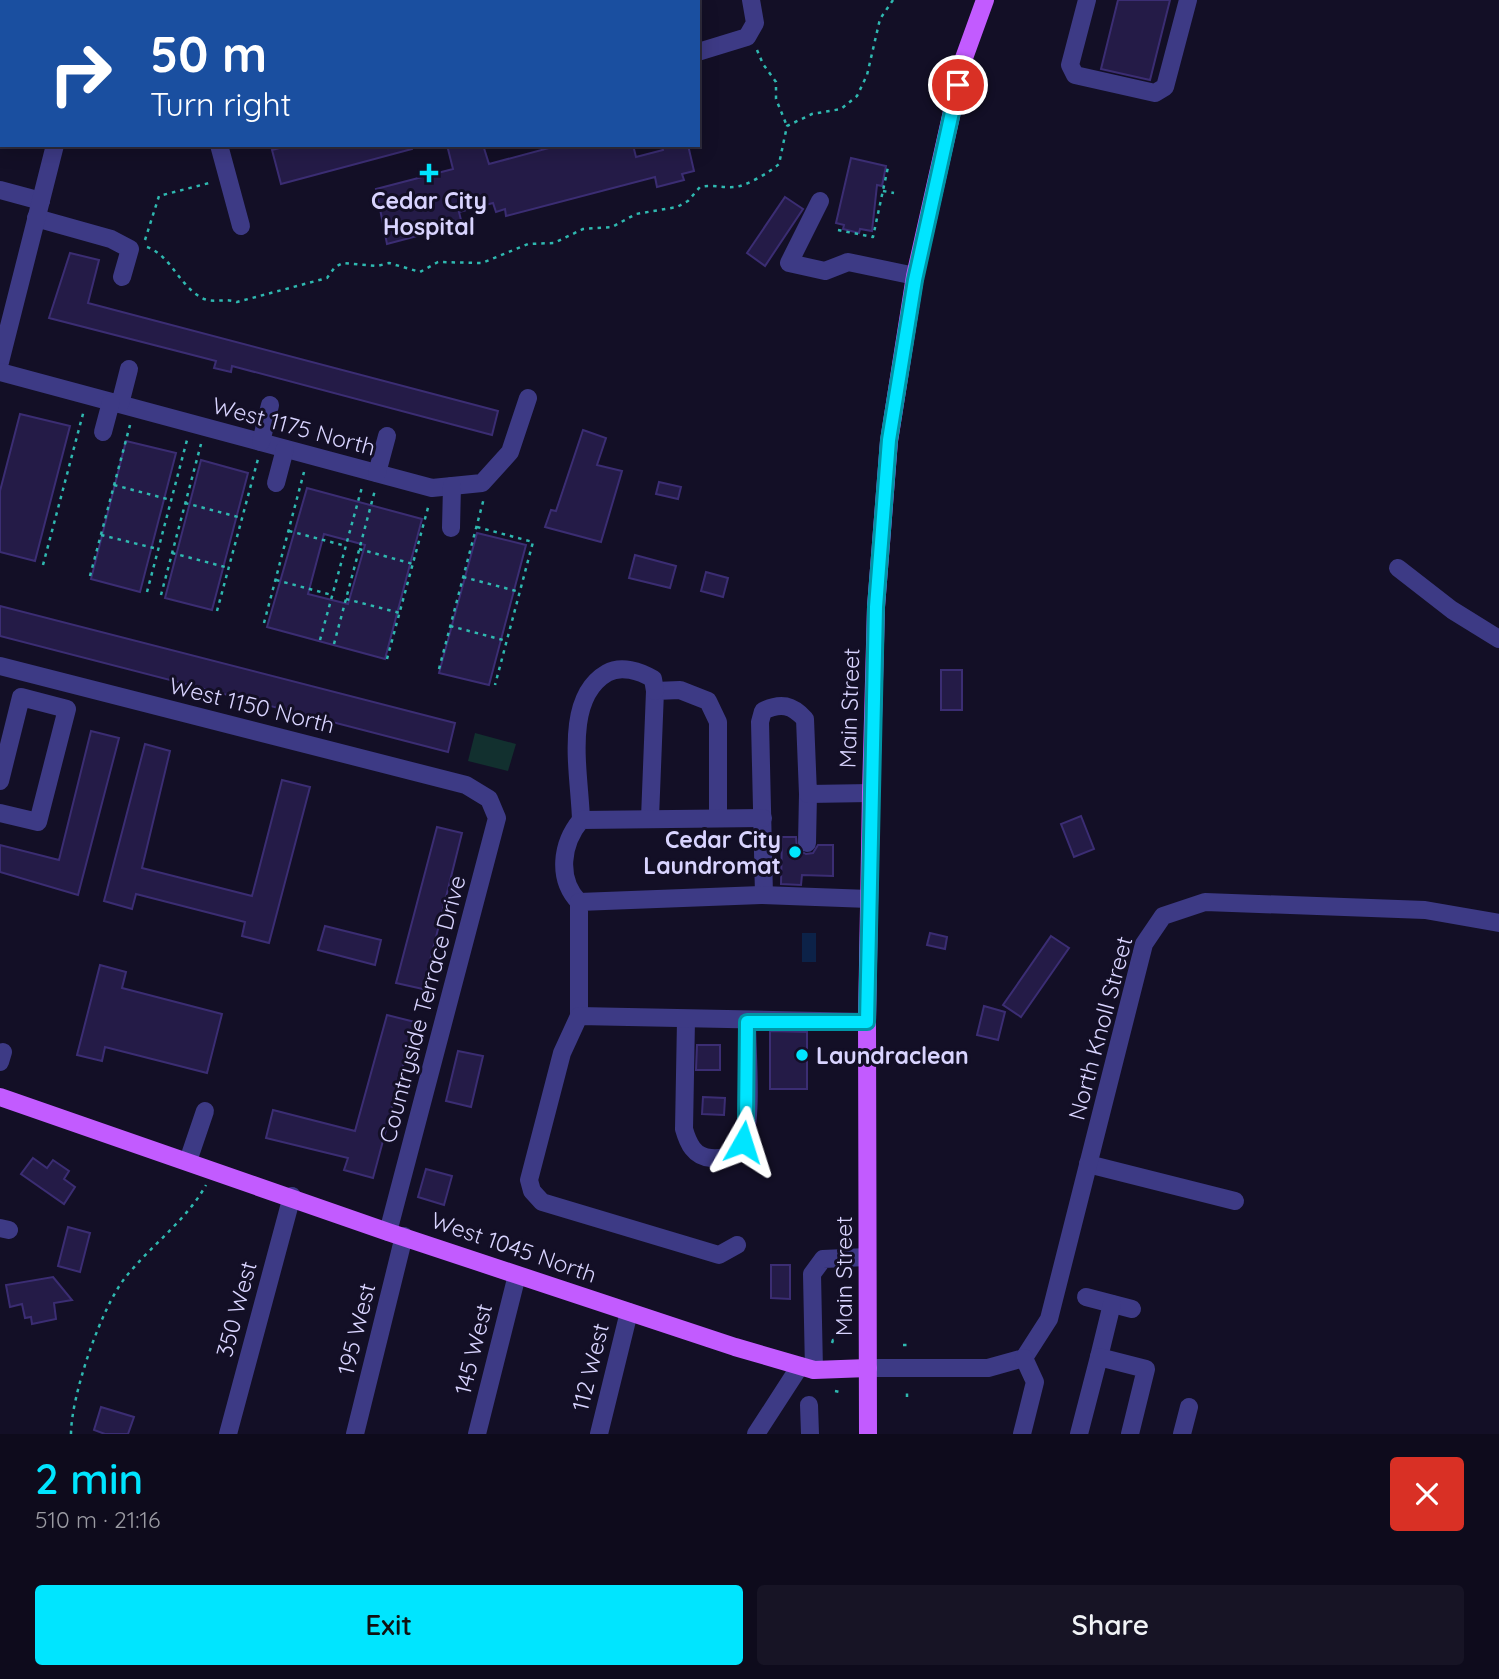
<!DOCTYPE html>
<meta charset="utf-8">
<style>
body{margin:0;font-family:Quicksand,sans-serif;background:#171425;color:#f1f3f6;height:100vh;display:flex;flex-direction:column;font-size:26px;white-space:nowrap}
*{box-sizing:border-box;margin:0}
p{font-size:23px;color:#9b9ba3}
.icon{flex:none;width:38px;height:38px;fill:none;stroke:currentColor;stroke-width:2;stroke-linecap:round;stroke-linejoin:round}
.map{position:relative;height:1434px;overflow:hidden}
.details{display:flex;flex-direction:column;background:#0e0b1c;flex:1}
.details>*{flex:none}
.hud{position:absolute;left:0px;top:0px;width:700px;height:147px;box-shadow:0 4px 18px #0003,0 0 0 2px #2e2b3b;background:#1a4fa0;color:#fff;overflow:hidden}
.pin{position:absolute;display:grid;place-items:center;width:60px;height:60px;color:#fff;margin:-30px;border:4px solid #fff;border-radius:50%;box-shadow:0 2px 7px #0007}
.me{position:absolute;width:77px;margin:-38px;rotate:6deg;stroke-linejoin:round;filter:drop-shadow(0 0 5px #0008)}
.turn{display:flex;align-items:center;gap:24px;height:147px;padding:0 35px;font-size:32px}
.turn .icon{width:91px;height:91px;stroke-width:2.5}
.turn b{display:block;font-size:49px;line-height:60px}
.round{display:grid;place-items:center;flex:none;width:74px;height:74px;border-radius:7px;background:#171425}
.head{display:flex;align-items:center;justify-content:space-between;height:119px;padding:0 35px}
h1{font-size:42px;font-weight:600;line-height:52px;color:#00e5ff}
.action{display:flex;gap:14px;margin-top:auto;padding:14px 35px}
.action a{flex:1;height:80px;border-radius:7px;background:#00e5ff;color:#111;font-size:28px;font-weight:600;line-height:80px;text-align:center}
.action a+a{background:#171425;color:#f1f3f6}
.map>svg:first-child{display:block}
.green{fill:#12302f}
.water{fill:#0c2248}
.building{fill:#241b47;stroke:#3b2d73;stroke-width:2;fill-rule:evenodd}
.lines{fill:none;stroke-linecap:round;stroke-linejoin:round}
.path{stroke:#2fb8b0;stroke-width:2.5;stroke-dasharray:3.5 5;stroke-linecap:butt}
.minor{stroke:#3d3a85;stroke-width:18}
.major{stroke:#c25bff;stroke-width:18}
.route-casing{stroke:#0095a6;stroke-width:18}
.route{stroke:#00e5ff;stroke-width:12}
.poi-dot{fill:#00e5ff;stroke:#130f26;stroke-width:2.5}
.labels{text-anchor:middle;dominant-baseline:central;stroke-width:6;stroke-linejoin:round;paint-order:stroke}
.poi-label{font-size:23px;font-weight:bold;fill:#d9d4ff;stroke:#130f26}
.street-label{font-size:23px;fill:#d9d4ff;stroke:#130f26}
</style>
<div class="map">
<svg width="1499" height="1434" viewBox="0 0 1499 1434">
<rect width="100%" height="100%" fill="#130f26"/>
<path class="green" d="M475,733L516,744L508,771L468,761Z"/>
<rect class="water" x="802" y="933" width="14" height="29"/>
<g class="building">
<path d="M1118,0H1170L1150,80L1101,69Z"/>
<path d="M291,145H412V149L281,184L272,150Z"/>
<path d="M447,145H483L489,164L560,145H633L636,157L663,150L662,145H688L694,171L682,174L684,180L657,187L655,177L506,216L505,209L496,212L493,203L459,212L461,220L454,222L455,226L387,244L376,189L453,169Z"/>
<path d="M851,158L886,166L882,186L877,185L872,231L860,229L859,233L843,229L844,225L836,223Z"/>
<path d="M785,197L803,209L765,266L747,253Z"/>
<path d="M70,253L99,260L88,303L498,411L492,435L232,366L231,372L214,368L216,361L49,318Z"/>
<path d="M20,414L70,426L35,561L0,552V491Z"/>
<path d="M583,430L606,438L597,465L622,471L601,542L545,527L551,510L556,511Z"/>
<path d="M126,441L176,453L140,592L91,579Z"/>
<path d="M201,460L248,473L212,610L165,598Z"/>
<path d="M659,482L681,487L678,499L656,494Z"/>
<path d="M307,488L422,519L385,659L267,627ZM324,534L365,545L348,604L308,594Z"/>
<path d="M477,533L526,545L489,685L439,673Z"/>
<path d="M635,555L676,566L670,588L629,578Z"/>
<path d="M706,572L728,578L723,597L701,591Z"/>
<path d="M0,606L455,723L448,752L0,636Z"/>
<rect x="941" y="670" width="21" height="40"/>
<path d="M91,731L119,738L78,895L0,872V845L59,860Z"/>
<path d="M145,744L170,751L142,868L252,896L282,780L310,787L269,943L242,936L245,922L136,894L132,909L104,901Z"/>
<path d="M1081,816L1094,849L1074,857L1061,824Z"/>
<path d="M437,827L462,833L423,989L396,983Z"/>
<path d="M782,837H796L797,849L806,854L813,853L818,845H833V876L802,875L801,885L781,884Z"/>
<path d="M325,926L381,940L375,965L318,950Z"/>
<path d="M930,933L947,937L945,949L927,945Z"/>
<path d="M1051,936L1069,948L1021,1017L1003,1005Z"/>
<path d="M100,965L126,972L122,988L222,1014L207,1073L105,1047L102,1061L77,1055Z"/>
<path d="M984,1006L1005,1012L998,1040L977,1035Z"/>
<path d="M387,1015L415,1022L373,1178L344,1170L348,1158L266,1138L273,1110L355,1131Z"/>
<path d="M770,1031L807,1032V1089H770Z"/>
<path d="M697,1045H720V1070H696Z"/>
<path d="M458,1051L483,1056L471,1107L446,1101Z"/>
<path d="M703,1097L725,1098L724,1115L702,1114Z"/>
<path d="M33,1158L47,1168L53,1160L69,1171L64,1179L75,1187L64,1204L21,1174Z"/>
<path d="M426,1169L452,1176L444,1205L418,1197Z"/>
<path d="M68,1227L90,1233L80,1272L58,1266Z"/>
<path d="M771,1265H790V1299L771,1298Z"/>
<path d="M53,1277L72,1300L54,1303L56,1319L32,1324L31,1317L25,1318L22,1304L10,1307L6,1285Z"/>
<path d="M101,1407L134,1417L128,1434H105L94,1430Z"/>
</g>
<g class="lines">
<g class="path">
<path d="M757,50L763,64L776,82V99L787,126"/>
<path d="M883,191L894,193"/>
<path d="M838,230L873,237L888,167"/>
<path d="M145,240L159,196L213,182"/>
<path d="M147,247C172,256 179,287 204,299C214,303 226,298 237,302L327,278L335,267L343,263L377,266L389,263L420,272L438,262L482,263L528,244L554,243L583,229L612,227L636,214L677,207L688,201L700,187C712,184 722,188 734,187C745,187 770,172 779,164L787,126L812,114L841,109L857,96L867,75L880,19L893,0"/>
<path d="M114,485L171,500"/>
<path d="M185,503L242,518"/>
<path d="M477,527L533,542L495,685"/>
<path d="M289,531L346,546"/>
<path d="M101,535L158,549"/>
<path d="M359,549L413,564"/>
<path d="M172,553L229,568"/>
<path d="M43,565L84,410"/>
<path d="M90,576L130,425"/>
<path d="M463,577L520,592"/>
<path d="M276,580L332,595"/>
<path d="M147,592L187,440"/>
<path d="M161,595L201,444"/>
<path d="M346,599L400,613"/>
<path d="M217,611L258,459"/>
<path d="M264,623L304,472"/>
<path d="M450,626L507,641"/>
<path d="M320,640L362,487"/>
<path d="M334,644L375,490"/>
<path d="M387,659L429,504"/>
<path d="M439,669L484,498"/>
<path d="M832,1343L833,1340L836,1341"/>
<path d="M903,1345H907L906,1348"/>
<path d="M835,1391L840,1392"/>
<path d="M907,1397V1393"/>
<path d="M71,1434C71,1396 101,1308 125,1278C150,1246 186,1221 206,1185"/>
</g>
<g class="minor">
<path d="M160,0V2"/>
<path d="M203,0L204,2"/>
<path d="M246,0L247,2"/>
<path d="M550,0V2"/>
<path d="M1087,0L1070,65L1075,75L1155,93L1165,87L1188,0"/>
<path d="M91,2V0"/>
<path d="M698,52L747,37L755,23L751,0"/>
<path d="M219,145L241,226"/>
<path d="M0,190L41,201"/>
<path d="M820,201L789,263L825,271L848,262L915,276"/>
<path d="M36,218L111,239L130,249L122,277"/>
<path d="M0,362L55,145"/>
<path d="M0,372L432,488L482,483L510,452L528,398"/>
<path d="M120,404L129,369"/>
<path d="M103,432L111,402"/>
<path d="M261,442L270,405"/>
<path d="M377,473L387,436"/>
<path d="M276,483L285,449"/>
<path d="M451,528L452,486"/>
<path d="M1398,568L1452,610L1499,639"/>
<path d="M0,666L466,785L489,799L497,818L388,1232"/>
<path d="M0,781L21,697L67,709L38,822L0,813"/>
<path d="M650,818L655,691L680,690L708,701L718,722V818"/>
<path d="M581,820C580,776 562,699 607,673C621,665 640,671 653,679L655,691"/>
<path d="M807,843L808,794"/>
<path d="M764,895L760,722L763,711C781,702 792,705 805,719L808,794L871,793"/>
<path d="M579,902C557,879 561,844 581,820L763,818"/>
<path d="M579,1016V902L761,895L869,899"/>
<path d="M686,1020L684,1129C688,1143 694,1157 711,1158C724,1159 737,1155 743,1142C753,1120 747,1049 747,1022"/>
<path d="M0,1062L3,1052"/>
<path d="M188,1161L205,1111"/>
<path d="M1088,1164L1235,1201"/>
<path d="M0,1228L9,1230"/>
<path d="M737,1245L719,1255L542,1202L532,1191L529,1180L562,1053L579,1016L867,1022"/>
<path d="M1086,1297L1132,1309"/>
<path d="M1099,1357L1112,1304"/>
<path d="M1024,1358L1049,1319L1144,944L1163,916L1205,902L1425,910L1499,923"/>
<path d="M868,1368H988L1024,1358"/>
<path d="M814,1370L812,1274L823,1259L867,1257"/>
<path d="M809,1405L810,1434"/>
<path d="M228,1434L292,1196"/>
<path d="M355,1434L404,1236"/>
<path d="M477,1434L517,1275"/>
<path d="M599,1434L629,1312"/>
<path d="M756,1434L800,1366"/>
<path d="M1022,1434L1035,1382L1024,1358"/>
<path d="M1079,1434L1099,1357L1146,1369L1130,1434"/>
<path d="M1182,1434L1189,1407"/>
</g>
<g class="major">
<path d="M0,1097L388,1232L735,1347L814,1370L868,1368"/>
<path d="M868,1434L867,1022L871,793L876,607L889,441L915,276L964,58L985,0"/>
</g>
</g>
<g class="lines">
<defs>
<path id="route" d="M743,1142L746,1125L747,1022H867L876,607L889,440L915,280L958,85"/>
</defs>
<use href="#route" class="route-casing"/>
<use href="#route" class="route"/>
</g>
<g class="poi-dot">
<path d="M425.5 162.5h7v7h7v7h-7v7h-7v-7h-7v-7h7z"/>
<circle cx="795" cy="852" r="7"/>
<circle cx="802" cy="1055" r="7"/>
</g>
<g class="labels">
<g class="poi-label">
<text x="429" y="200">Cedar City<tspan x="429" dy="26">Hospital</tspan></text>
<text x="781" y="839" text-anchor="end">Cedar City<tspan x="781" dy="26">Laundromat</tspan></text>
<text x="816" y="1055" text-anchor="start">Laundraclean</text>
</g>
<g class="street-label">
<text transform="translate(294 426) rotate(15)">West 1175 North</text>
<text transform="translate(252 705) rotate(14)">West 1150 North</text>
<text transform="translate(849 708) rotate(-88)">Main Street</text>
<text transform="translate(422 1009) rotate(-75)">Countryside Terrace Drive</text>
<text transform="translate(1100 1028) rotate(-75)">North Knoll Street</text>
<text transform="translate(514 1247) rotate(19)">West 1045 North</text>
<text transform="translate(843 1276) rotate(-90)">Main Street</text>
<text transform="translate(236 1309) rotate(-75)">350 West</text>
<text transform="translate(356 1329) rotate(-76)">195 West</text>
<text transform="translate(473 1349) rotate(-76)">145 West</text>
<text transform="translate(590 1367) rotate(-76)">112 West</text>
</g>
</g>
</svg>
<div class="pin" style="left:958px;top:85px;background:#d93025"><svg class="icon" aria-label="arrive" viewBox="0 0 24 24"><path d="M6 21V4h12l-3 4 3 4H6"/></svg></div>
<svg class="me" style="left:743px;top:1142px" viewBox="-20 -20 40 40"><path d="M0-17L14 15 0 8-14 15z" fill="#00e5ff" stroke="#fff" stroke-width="4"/></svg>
<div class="hud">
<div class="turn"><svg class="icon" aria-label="right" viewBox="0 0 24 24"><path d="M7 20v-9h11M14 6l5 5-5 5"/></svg><div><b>50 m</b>Turn right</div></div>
</div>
</div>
<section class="details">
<div class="head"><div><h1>2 min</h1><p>510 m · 21:16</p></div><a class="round" style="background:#d93025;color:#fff"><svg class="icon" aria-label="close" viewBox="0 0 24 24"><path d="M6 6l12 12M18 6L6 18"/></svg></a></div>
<div class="action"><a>Exit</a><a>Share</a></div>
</section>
